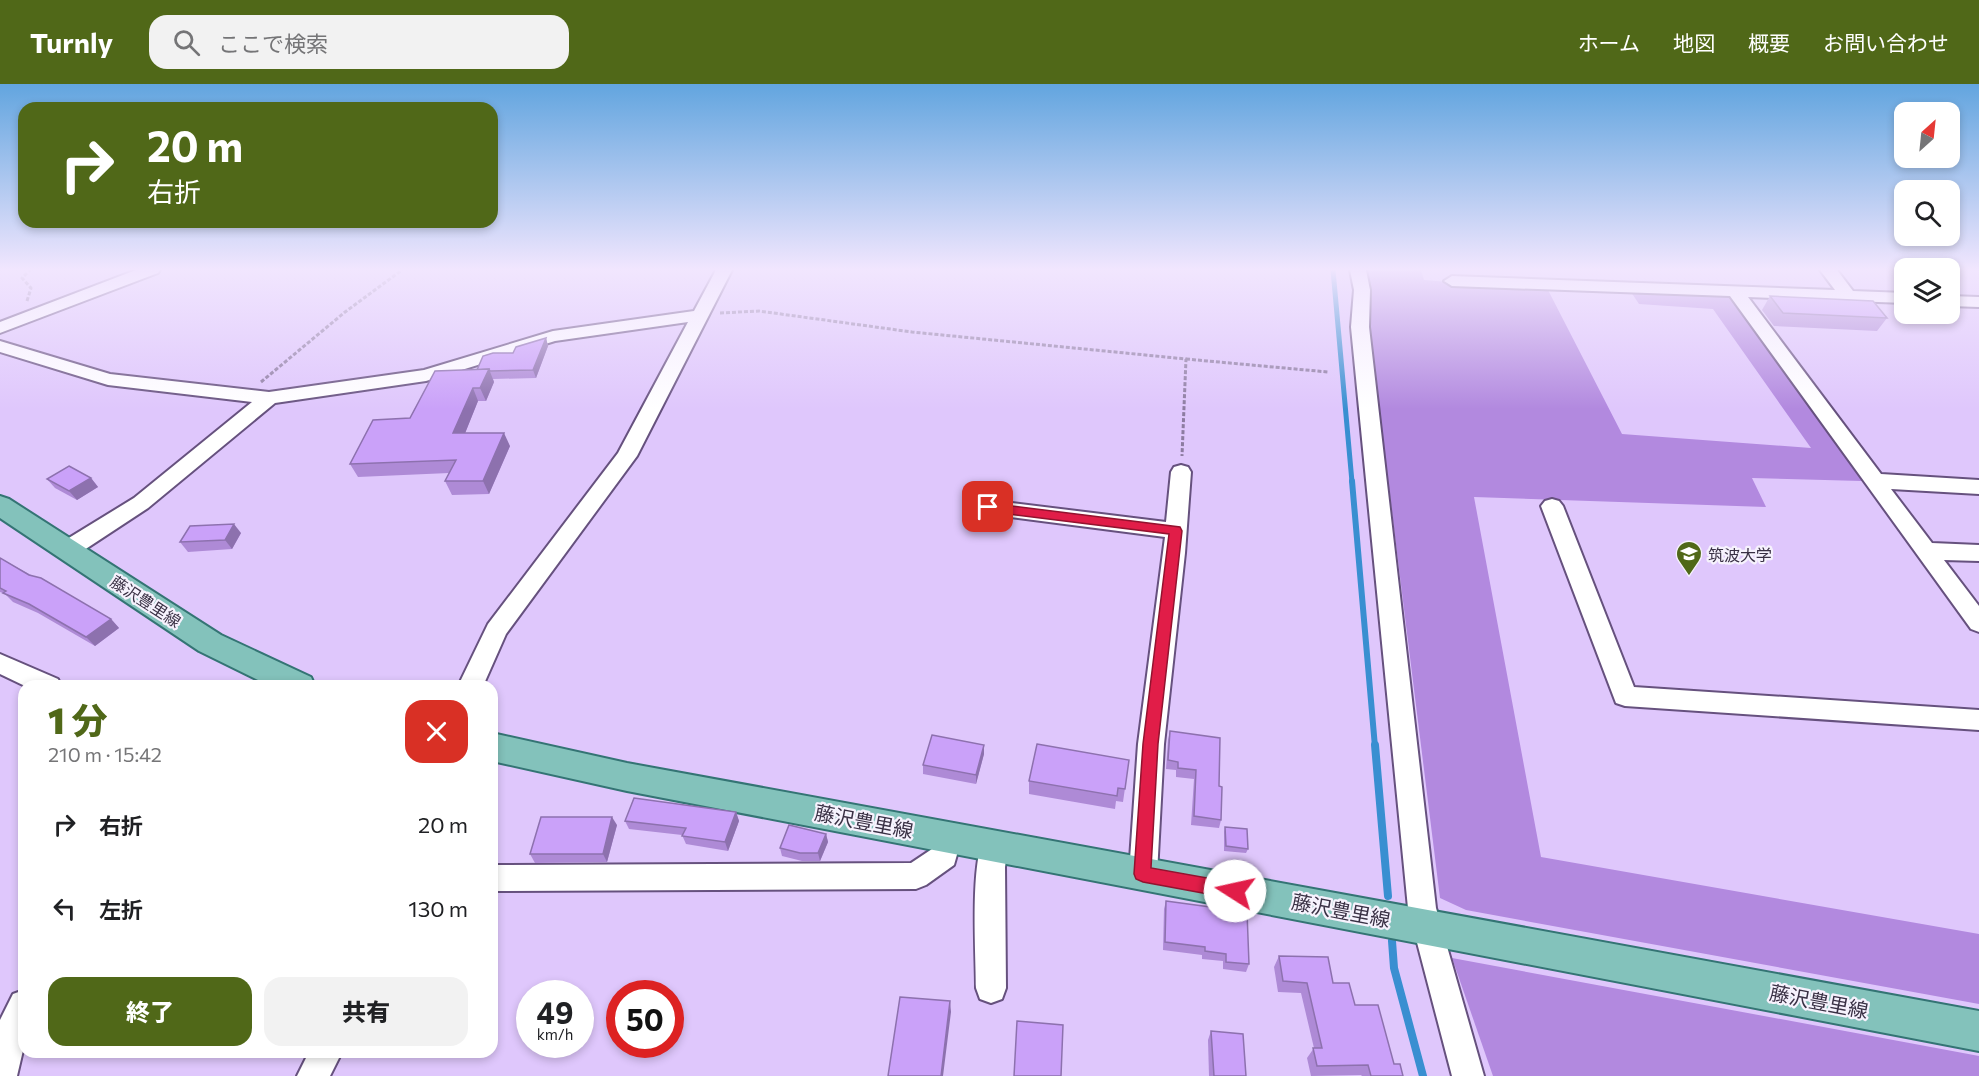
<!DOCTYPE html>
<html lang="ja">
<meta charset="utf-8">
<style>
body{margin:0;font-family:Commissioner,"Noto Sans JP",sans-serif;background:#f2f2f2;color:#202124;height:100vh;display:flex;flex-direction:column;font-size:22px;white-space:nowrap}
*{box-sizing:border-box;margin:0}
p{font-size:20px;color:#757577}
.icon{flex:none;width:33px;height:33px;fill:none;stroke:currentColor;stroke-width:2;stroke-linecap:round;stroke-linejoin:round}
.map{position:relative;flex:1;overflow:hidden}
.details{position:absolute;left:18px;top:596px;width:480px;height:378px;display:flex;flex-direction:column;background:#fff;border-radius:18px;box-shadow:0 3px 9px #0003}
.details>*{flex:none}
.top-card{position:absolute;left:18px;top:18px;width:480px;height:126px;border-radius:18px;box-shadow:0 3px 9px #0003;background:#506818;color:#fff;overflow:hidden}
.needle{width:39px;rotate:27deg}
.buttons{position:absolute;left:1894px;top:18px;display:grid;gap:12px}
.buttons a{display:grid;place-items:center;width:66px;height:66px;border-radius:12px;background:#fff;box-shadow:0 3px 9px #0003;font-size:30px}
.speed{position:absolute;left:516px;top:896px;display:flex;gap:12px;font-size:30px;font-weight:700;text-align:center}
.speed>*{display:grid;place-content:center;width:78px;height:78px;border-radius:50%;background:#fff;box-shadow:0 3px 9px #0003;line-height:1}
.speed small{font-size:15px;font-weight:400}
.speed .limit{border:9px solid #d22;background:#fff;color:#111}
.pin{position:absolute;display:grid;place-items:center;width:51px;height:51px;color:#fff;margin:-26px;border-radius:12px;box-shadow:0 3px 9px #0006}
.me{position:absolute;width:66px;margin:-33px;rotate:280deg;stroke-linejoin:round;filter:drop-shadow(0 0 4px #0008)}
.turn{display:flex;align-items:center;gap:21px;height:126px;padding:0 30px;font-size:27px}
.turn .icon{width:78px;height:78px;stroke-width:2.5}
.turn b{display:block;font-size:42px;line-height:51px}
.round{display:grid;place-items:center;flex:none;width:63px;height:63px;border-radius:18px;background:#f2f2f2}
.head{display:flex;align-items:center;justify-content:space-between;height:102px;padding:0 30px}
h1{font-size:36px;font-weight:800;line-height:45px;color:#506818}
.action{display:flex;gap:12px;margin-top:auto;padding:12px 30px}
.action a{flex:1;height:69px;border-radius:18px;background:#506818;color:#fff;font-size:24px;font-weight:800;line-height:69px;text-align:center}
.action a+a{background:#f2f2f2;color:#202124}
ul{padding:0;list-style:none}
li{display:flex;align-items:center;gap:18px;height:84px;padding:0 30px}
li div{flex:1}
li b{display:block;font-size:22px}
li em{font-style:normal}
header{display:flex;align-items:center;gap:36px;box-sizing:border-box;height:84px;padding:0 30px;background:#506818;color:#fff}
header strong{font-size:28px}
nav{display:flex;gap:33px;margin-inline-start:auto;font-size:21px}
.search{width:420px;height:54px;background:#f2f2f2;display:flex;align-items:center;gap:15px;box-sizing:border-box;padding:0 21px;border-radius:18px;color:#757577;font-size:22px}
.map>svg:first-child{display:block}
.forest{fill:#b289df}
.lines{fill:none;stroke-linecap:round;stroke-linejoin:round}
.stream-far2{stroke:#398fd1;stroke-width:5}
.stream-far1{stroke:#398fd1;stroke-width:6}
.stream{stroke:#398fd1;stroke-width:8}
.minor-casing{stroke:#66517e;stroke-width:4}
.major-casing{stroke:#347474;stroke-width:4}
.path{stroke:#8d7ca1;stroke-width:3;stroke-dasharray:4 2;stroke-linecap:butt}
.minor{fill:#fff;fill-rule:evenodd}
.major{fill:#83c2bb;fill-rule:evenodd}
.wall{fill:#ae8ad6}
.shaded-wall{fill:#8d71ae}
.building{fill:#caa1f9;stroke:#8d71ae;stroke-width:1.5}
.route{fill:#e11d48;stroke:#92132f;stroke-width:1.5}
.labels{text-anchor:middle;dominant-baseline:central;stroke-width:4.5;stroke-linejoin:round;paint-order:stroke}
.poi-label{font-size:16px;fill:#393044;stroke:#f6f2fd;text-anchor:start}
.street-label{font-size:16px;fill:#393044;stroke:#f6f2fd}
.near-street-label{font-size:20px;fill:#393044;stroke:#f6f2fd}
</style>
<header>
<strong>Turnly</strong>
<div class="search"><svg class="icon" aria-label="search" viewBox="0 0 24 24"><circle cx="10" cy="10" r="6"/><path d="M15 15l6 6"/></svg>ここで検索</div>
<nav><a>ホーム</a><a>地図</a><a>概要</a><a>お問い合わせ</a></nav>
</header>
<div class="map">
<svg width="1979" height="992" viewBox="0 0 1979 992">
<rect width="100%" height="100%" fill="#dfc7fc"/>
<g class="forest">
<path d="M1421,186L1424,196L1548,206L1622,350L1811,364L1713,225L1639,220L1631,208L1731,212L1862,397L1752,394L1766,423L1474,413L1541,773L1979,850V920L1466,826L1440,814L1369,244L1366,187Z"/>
<path d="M1452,874L1979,972V992H1493Z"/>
</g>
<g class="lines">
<path class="stream-far2" d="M1333,186L1352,398"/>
<path class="stream-far1" d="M1352,397L1375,663"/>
<g class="stream">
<path d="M1375,661L1388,812"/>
<path d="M1392,857L1394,884L1423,992"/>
</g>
<defs>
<g id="minor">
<path d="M136,186H160L158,189L0,249V238Z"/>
<path d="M716,186H732L637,372L506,550L483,602H458L488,540L618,369L688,238L555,257L426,297L275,319L148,424L75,472L67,474L59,472L56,466L59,460L134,414L252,318L108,301L0,268V257L110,290L269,308L424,286L553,247L694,227Z"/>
<path d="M1350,186H1366L1370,206L1369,243L1436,824L1484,992H1452L1408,824L1351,243L1354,206Z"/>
<path d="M1820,186H1837L1853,207L1905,209V219L1748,213L1881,390L1979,396V410L1891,405L1932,459L1979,461V477L1944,476L1979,522V548L1971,545L1730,212L1452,202L1444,197L1452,192L1835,206Z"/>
<path d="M1950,212L1979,213V223L1950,222Z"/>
<path d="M1181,381L1188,383L1191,388L1185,469L1164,660L1157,790L1153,799L1143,803L1133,799L1129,790L1138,660L1165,453L988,430L981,428L977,423L981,418L988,416L1166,438L1171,388L1174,383Z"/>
<path d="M1552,415L1559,417L1563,422L1634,603L1979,626V646L1625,622L1616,619L1541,422L1545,417Z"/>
<path d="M0,570L58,595L61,602H25L0,590Z"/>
<path d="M948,741L958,744L962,753L954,781L926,801L916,805L492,807V781L911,779L932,765L938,744Z"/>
<path d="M994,750L1004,753L1008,762L1005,783L1006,904L1002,915L991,919L980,915L976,904C976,867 970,784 984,753Z"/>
<path d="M24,906V962L17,992H0V936L13,910Z"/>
<path d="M309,968H342L330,992H297Z"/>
</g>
<g id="major">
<path d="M0,412L9,415L221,551L311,593L315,602H270L199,567L0,434Z"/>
<path d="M492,649L627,679L1979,927V967L627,707L492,677Z"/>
</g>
</defs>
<use href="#minor" class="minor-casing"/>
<use href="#major" class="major-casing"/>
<g class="path">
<path d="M27,217L31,204L22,194L30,186"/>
<path d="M720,229L759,227L912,248L1186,275L1182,372"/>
<path d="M1186,275L1328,288"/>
<path d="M261,298L345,228L402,186"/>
</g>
<use href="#minor" class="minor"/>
<use href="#major" class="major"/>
</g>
<g class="wall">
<path d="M1770,212L1887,234L1877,247L1774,242L1762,226Z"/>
<path d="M546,254L548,262L536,294L493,295L494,298L486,317H478L465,349L510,362L489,410L452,411L445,397L449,389L358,393L350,380L410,334L477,286Z"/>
<path d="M91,394L98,403L77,416L55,404L47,395Z"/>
<path d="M241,449L232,465L188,468L180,458Z"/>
<path d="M0,474L111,535L119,544L95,562L38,529L13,518L5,510L0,508Z"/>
<path d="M1170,647L1219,702L1221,736L1219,744L1191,741L1194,695L1176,693V686L1166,685L1168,656Z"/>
<path d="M984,670L976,700L923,690V681Z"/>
<path d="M1129,676L1123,718L1116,717L1115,725L1029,710V697Z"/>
<path d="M736,728L739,737L728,767L686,760L682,751L629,745L625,737Z"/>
<path d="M617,741L607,778L535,779L530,770Z"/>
<path d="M1225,743L1248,765L1246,769L1224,767V748Z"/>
<path d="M826,750L828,758L820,777H802L782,772L780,764Z"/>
<path d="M1166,817L1249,880L1246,888L1223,885V877L1202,875V871L1163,866L1164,825Z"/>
<path d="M1279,872L1333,899L1355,921L1394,980L1403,992H1362L1361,991L1311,992L1307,974L1314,964L1301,909L1278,908L1274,883Z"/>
<path d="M1211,947L1246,992H1209L1208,956Z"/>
</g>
<g class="shaded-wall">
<path d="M546,254L548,262L536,294L533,286Z"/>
<path d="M489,285L494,298L486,317L480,304Z"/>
<path d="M473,304L478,317L460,362L453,349Z"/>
<path d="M504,349L510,362L489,410L483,397Z"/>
<path d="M91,394L98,403L77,416L69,407Z"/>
<path d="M234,440L241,449L232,465L225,456Z"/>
<path d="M111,535L119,544L95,562L86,553Z"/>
<path d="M984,661V670L976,700V691Z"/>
<path d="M736,728L739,737L728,767L725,758Z"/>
<path d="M612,733L617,741L607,778L603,770Z"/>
<path d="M826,750L828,758L820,777L818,769Z"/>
<path d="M950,917L951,928L943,992H941Z"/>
</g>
<g class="building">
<path d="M1770,212L1873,217L1887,234L1783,229Z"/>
<path d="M546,254L533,286L490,287L489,285L477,286L483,272L493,269H513L516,263Z"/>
<path d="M489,285L480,304H473L453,349H504L483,397H445L456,376L350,380L373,336L410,334L435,287Z"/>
<path d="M69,382L91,394L69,407L47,395Z"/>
<path d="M234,440L225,456L180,458L190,442Z"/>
<path d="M0,474L29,491L41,494L111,535L86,553L29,520L3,509L6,507L0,504Z"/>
<path d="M1170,647L1220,654L1219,702L1222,703L1221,736L1194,732L1196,686L1178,684V678L1168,676Z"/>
<path d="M932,651L984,661L976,691L923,681Z"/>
<path d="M1037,660L1129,676L1125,705L1118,704L1117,712L1029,697Z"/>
<path d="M634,714L736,728L725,758L682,752L686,744L625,737Z"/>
<path d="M541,733H612L603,770H530Z"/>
<path d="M789,741L826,750L818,769H800L780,764Z"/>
<path d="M1225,743L1247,745L1248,765L1226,762Z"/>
<path d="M1166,817L1247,828L1249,880L1226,878V870L1205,867V863L1165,858Z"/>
<path d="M1279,872L1328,873L1333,899H1349L1355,921H1378L1394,980H1400L1403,992H1371L1368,981L1317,982L1313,964H1322L1307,899L1283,897Z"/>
<path d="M900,913L950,917L941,992H888Z"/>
<path d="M1017,937L1063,941L1061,992H1014Z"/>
<path d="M1211,947L1243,950L1246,992H1214Z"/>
</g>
<linearGradient id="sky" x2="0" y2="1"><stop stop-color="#62a5df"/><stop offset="0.57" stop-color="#f1e6fe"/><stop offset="1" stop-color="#f1e6fe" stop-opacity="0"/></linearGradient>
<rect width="1979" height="325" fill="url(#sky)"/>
<path class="route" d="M988,419L1180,443L1182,447L1158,660L1151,784L1235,799L1241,801L1244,807L1241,813L1235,815L1143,798L1136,795L1134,790L1143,660L1169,450L984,427L982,423Z"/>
<defs>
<symbol id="university-pin" viewBox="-11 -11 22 30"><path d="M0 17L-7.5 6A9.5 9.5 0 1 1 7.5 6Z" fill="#506818" stroke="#f6f2fd"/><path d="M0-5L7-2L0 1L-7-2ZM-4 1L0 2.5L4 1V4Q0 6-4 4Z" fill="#fff"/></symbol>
</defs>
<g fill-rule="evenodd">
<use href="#university-pin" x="1674" y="455" width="30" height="40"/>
</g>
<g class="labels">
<g class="poi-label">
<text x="1708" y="470">筑波大学</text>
</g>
<g class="street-label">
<text transform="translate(146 517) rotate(33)">藤沢豊里線</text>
</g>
<g class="near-street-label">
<text transform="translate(864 737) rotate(11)">藤沢豊里線</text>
<text transform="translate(1341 826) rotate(11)">藤沢豊里線</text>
<text transform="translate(1819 917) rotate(11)">藤沢豊里線</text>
</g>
</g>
</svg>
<div class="buttons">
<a><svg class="needle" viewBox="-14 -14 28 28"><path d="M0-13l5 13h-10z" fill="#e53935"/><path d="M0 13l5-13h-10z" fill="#757577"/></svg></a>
<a><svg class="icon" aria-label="search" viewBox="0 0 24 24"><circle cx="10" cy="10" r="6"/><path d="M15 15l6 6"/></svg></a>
<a><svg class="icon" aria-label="layers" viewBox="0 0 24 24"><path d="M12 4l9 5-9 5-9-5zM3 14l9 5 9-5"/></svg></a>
</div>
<div class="speed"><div>49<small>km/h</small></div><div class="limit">50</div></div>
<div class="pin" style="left:988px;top:423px;background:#d93025"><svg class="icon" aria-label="arrive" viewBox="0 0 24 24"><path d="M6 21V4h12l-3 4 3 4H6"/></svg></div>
<svg class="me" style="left:1235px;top:807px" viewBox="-20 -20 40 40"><circle r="19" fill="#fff"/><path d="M0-13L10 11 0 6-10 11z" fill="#e11d48"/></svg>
<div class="top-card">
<div class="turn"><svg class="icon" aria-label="right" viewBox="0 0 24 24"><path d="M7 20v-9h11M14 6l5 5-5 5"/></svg><div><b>20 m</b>右折</div></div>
</div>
<section class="details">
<div class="head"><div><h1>1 分</h1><p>210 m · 15:42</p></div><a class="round" style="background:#d93025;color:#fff"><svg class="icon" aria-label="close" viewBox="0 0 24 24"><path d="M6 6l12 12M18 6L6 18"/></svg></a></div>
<ul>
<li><svg class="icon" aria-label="right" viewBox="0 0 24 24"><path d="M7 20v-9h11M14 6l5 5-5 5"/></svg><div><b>右折</b></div><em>20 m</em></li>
<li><svg class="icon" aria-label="left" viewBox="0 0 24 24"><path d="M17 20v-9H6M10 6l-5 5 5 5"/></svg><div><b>左折</b></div><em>130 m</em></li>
</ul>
<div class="action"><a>終了</a><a>共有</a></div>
</section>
</div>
